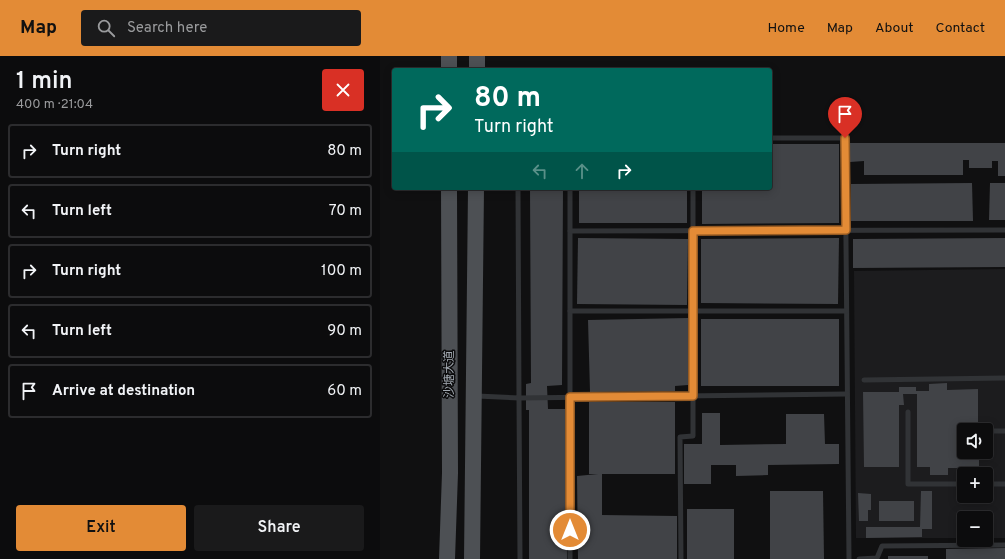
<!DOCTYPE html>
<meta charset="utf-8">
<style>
body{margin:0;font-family:Overpass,"Noto Sans SC",sans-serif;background:#1a1a1b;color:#f1f3f6;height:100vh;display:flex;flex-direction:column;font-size:15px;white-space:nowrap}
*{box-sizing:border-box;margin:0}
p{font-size:13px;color:#9a9b9d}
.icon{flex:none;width:22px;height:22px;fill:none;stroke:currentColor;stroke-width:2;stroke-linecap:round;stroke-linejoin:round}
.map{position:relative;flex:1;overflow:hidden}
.panel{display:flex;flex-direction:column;background:#0c0c0d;width:380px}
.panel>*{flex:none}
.top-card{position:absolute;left:12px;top:12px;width:380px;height:122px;border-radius:4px;box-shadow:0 2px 10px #0003,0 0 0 1px #2c2c2e;background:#00695c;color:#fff;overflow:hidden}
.buttons{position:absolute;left:577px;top:367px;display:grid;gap:8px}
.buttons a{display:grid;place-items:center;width:36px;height:36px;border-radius:4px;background:#0c0c0d;box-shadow:0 2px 10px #0003,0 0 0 1px #2c2c2e;font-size:20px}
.pin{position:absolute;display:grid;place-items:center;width:34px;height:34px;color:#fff;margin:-41px -17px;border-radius:50% 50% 50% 0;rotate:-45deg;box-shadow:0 0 4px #0007}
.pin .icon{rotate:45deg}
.me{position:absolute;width:44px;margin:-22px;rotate:0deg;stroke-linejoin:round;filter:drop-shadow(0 0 3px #0008)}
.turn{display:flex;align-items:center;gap:14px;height:84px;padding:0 16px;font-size:18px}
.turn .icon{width:52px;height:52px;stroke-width:2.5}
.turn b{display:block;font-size:28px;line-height:34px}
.lanes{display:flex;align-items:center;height:38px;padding:0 16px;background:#0003;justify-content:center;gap:20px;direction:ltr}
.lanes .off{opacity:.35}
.round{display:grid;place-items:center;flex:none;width:42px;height:42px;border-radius:4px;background:#1a1a1b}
.head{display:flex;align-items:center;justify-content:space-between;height:68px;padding:0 16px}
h1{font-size:24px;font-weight:600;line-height:30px}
.button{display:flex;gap:8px;margin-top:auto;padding:8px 16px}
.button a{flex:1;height:46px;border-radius:4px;background:#e38b36;color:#111;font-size:16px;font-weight:600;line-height:46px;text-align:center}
.button a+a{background:#1a1a1b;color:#f1f3f6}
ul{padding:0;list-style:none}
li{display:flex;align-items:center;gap:12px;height:54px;margin:0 8px 6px;padding:0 8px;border:2px solid #2c2c2e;border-radius:4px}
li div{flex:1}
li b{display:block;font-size:15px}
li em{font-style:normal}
header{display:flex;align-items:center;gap:24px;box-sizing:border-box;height:56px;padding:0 20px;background:#e38b36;color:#111}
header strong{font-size:19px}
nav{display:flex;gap:22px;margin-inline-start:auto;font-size:14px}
.search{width:280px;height:36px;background:#1a1a1b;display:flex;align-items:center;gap:10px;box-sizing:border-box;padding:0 14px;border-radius:4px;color:#9a9b9d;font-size:15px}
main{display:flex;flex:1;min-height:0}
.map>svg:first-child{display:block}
.built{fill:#1c1c1e;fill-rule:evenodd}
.building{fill:#414347}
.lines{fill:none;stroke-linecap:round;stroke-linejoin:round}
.lane{stroke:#313336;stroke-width:5}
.primary{stroke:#4d5054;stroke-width:16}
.route-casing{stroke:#945a23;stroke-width:10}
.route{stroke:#e38b36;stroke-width:7}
.labels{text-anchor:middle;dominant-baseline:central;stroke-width:3;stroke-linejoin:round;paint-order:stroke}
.street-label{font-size:12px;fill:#a2a9b1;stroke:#0b0b0c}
</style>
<header>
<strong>Map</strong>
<div class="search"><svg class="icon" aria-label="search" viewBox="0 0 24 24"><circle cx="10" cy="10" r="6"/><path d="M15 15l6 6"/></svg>Search here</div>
<nav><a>Home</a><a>Map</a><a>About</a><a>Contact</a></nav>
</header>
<main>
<section class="panel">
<div class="head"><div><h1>1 min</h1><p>400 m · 21:04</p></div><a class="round" style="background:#d93025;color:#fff"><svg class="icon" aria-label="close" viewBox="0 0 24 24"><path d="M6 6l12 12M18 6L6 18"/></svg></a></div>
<ul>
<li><svg class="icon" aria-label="right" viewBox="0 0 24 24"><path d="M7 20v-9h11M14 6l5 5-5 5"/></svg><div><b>Turn right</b></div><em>80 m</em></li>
<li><svg class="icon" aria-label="left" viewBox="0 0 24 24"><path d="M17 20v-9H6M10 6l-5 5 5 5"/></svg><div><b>Turn left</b></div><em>70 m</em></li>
<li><svg class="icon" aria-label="right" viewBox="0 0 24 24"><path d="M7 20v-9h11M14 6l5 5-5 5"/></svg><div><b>Turn right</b></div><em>100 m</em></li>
<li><svg class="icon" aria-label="left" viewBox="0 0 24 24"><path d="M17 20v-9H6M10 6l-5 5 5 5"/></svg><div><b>Turn left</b></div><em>90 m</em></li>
<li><svg class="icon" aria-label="arrive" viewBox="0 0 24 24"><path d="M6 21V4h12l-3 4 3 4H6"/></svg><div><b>Arrive at destination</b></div><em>60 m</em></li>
</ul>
<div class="button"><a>Exit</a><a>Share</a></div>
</section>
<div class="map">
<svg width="625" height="503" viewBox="0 0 625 503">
<rect width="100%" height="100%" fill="#101011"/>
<path class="built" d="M625,213V482H606V462H584V482H476L474,215ZM584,374H606V396H584ZM584,418H606V440H584Z"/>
<g class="building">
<path d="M470,87H625V120H618V105H612V112H589V104H583V119H484V105L470,106Z"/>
<path d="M390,88H459V167L322,168V132H390Z"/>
<path d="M592,127L593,165H471V128Z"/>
<path d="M610,127H625V164H609Z"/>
<path d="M150,132H183L182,329L167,330L168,353H186L187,503H149V354H146V328L151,327Z"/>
<rect x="199" y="132" width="108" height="35"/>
<path d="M198,182L308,183L307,249L197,248Z"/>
<path d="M459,182L458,248L321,247V183Z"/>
<path d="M625,182V211L473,212V183Z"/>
<path d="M308,262V329L295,330V335L210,336L208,264Z"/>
<rect x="321" y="263" width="138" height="67"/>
<path d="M567,327V334L598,333V374H584V396H599V412H568V419H550V411H537V338H523L524,349H519V411H484L483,336H519V331H536V335H549V328Z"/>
<path d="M209,346H295V418H222V459L297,460V503H198L197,420L218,418H209Z"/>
<path d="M322,357H340V389L406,388V358H444L445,388H459V408L388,409V419L356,420V409H331V428H304V388H322Z"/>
<path d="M390,435H443L444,503H390Z"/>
<path d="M541,435H552V473H542V481L486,482V471H540Z"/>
<path d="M478,437L491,438V454H488V465H479Z"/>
<rect x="499" y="445" width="35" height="20"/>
<rect x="307" y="453" width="47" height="50"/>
<path d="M625,492V503H566V493Z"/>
<rect x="508" y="500" width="40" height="3"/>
</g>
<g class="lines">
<g class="lane">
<path d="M390,82H465L469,503"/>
<path d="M190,132V503"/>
<path d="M190,175L625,174"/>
<path d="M190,255H466"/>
<path d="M484,324L625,322"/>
<path d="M97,340L139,342L138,132"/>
<path d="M528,356V428H584"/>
<path d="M606,375H625"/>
<path d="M606,428H625"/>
<path d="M140,503L139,342L467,338"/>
<path d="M301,503L300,381L313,380V132"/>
<path d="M479,503L497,502L502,490L625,489"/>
</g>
<g class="primary">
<path d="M69,0V14"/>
<path d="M97,0V14"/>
<path d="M67,503L70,417L69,132"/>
<path d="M92,503L96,132"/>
</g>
</g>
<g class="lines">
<defs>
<path id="route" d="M190,474V341L313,340V175L466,174L465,82"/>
</defs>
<use href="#route" class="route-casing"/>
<use href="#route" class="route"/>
</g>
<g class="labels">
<g class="street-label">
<text transform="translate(70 318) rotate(-90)">沙塘大道</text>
</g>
</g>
</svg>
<div class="buttons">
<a><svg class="icon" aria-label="sound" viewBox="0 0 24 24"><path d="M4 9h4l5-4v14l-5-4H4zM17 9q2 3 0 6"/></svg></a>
<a>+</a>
<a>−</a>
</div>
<div class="pin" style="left:465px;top:82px;background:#d93025"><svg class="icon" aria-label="arrive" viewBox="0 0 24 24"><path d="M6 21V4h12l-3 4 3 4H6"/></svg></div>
<svg class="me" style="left:190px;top:474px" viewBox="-20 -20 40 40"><circle r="17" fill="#e38b36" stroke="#fff" stroke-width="3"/><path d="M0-11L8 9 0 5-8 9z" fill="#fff"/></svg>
<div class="top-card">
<div class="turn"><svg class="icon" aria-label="right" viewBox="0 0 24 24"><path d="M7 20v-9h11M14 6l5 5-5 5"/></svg><div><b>80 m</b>Turn right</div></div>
<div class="lanes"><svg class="icon off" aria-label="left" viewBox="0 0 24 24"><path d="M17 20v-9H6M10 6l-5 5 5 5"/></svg><svg class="icon off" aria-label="ahead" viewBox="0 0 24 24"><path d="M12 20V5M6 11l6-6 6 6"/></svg><svg class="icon" aria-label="right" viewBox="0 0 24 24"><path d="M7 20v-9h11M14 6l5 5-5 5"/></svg></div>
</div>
</div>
</main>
